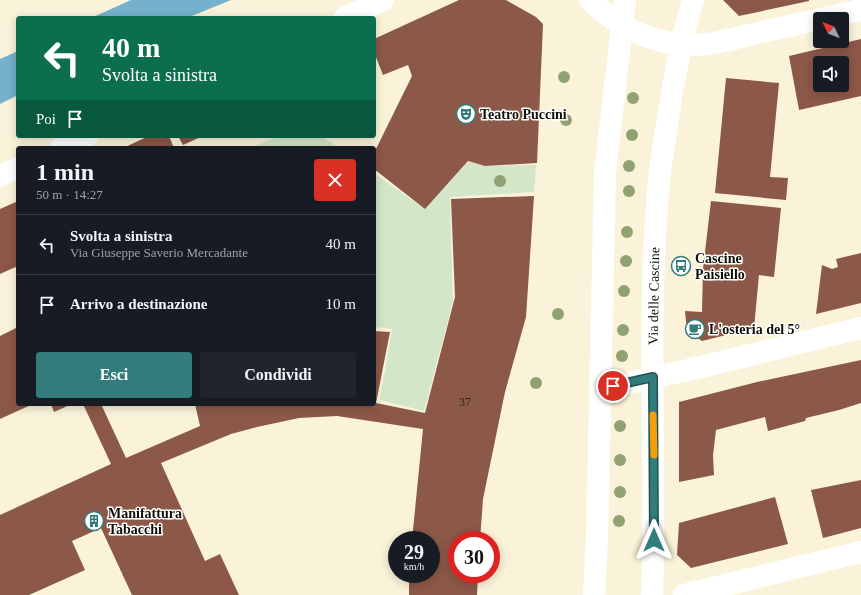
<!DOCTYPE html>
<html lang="it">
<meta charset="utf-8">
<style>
body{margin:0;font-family:Georgia,serif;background:#20242c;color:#f1f3f6;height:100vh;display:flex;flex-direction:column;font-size:15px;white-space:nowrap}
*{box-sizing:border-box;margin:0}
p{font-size:13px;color:#9ea1a6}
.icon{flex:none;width:22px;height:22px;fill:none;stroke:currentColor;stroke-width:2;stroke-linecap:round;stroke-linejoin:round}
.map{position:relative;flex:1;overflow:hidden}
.panel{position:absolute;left:16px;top:146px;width:360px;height:260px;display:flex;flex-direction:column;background:#171b24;border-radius:4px;box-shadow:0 2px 10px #0003}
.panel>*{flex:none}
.hud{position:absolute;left:16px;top:16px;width:360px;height:122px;border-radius:4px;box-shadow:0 2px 10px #0003;background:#0b6e4f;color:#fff;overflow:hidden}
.needle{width:26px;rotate:313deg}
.controls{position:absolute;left:813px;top:12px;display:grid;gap:8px}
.controls a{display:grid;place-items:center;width:36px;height:36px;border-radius:4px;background:#171b24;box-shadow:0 2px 10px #0003;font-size:20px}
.speed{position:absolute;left:388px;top:531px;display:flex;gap:8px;font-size:20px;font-weight:700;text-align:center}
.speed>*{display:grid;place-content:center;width:52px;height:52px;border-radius:50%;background:#171b24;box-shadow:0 2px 10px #0003;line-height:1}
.speed small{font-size:10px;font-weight:400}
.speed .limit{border:6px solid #d22;background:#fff;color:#111}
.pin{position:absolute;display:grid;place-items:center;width:34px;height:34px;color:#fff;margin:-17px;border:2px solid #fff;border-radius:50%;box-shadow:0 1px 4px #0007}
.me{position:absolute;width:44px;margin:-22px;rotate:0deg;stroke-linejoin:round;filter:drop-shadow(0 0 3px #0008)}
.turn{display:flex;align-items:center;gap:14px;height:84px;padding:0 20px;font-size:18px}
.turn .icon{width:52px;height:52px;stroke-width:2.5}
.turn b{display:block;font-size:28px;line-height:34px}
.then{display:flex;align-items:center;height:38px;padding:0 20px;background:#0003;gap:8px;font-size:15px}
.round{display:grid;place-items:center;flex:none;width:42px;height:42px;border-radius:4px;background:#20242c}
.headline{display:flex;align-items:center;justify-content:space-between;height:68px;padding:0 20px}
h1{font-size:24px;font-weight:800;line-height:30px}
.cta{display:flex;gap:8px;margin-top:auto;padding:8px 20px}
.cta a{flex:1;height:46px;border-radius:4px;background:#337c7c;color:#fff;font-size:16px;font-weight:800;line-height:46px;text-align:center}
.cta a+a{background:#20242c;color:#f1f3f6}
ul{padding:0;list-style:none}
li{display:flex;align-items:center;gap:12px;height:60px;padding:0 20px;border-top:1px solid #363941}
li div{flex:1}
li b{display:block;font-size:15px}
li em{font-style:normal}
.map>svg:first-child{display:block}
.green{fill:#d3e6c8}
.water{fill:#75b1cd}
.building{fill:#8c5847;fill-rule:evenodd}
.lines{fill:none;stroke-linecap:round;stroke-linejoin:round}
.street{stroke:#fff;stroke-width:22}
.tree{fill:#90a272}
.route-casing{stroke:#215151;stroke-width:10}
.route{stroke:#337c7c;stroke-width:7}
.slow{stroke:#f59e0b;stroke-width:7}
.labels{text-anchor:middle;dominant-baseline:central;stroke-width:3;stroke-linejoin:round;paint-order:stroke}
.number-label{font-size:12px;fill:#2e2016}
.poi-label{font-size:14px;font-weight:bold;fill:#0f0d05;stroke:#fff;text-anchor:start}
.street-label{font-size:14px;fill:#0f0d05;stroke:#fff}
</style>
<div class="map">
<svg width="861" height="595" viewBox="0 0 861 595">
<rect width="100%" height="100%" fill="#faf3da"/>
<g class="green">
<path d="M280,136H322L339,148H249Z"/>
<path d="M468,162L486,166L536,165L534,192L450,197L453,302L424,411L380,400L392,329L374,327V173L425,209Z"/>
</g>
<g class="water">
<path d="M131,0H231L187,18H91Z"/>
<path d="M18,51V95L0,104V59Z"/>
</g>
<g class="building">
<path d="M459,0H506L536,17L543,24L537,163L485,166L468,161L425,209L374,169V153L412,76L408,65L383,75L374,52V39Z"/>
<path d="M723,0H809V1L739,16Z"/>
<path d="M861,39V96L799,110L789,56ZM820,63H842V85H820Z"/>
<path d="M726,78L779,83L770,177L788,178L786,200L715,193Z"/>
<path d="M149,136H169L174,148H123Z"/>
<path d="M178,136H203L183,145Z"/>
<path d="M534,196L526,317L505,392L483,499L480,540H457V574H478L477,595H409V574H431V540H412L423,429L337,416L299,418L257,427L231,434L161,463L205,561L220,554L239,595H132L101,528L72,541L85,570L29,595H0V515L111,464L83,404H101L126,458L200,426L195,404H374V331L390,332L376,403L425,413L455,297L451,199Z"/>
<path d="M18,201V266L0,274V209Z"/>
<path d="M711,201L781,208L774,277L759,275L754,328L702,341L687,331L685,311L702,312L703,269Z"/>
<path d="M861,253V303L816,314L822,265L832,269L838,267L836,259Z"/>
<path d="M18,327V404H33L0,419V336Z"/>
<path d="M861,360V403L839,410L806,418L805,421L768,431L765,417L716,430L713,455L714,475L679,482V402L757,382Z"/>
<path d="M51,404H72L54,412Z"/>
<path d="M861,480V528L823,538L811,490Z"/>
<path d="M775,497L788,544L691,568L677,555L679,523Z"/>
</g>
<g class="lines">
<g class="street">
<path d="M590,0C622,31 663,49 709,44C728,41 747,35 766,31C797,24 829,17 861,10"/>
<path d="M344,18L383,0"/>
<path d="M61,148L87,136"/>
<path d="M0,176L18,168"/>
<path d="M600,389L684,371L861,328"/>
<path d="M594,595L597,538L605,173L625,0"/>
<path d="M652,595C657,457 646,319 659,181C661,160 665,139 668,118C674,78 681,39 693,0"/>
<path d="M684,595L861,552"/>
</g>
</g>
<g class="tree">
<circle cx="564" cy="77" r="6"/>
<circle cx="633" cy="98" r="6"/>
<circle cx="566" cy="120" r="6"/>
<circle cx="632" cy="135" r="6"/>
<circle cx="629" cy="166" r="6"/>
<circle cx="500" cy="181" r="6"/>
<circle cx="629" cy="191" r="6"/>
<circle cx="627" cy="232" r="6"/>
<circle cx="626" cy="261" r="6"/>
<circle cx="624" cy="291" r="6"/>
<circle cx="558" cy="314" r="6"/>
<circle cx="623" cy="330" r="6"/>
<circle cx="622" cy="356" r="6"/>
<circle cx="536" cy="383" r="6"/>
<circle cx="620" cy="426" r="6"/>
<circle cx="620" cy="460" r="6"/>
<circle cx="620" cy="492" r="6"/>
<circle cx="619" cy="521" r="6"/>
</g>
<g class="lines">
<defs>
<path id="route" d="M613,386L653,377L654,540"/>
</defs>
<use href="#route" class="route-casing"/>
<use href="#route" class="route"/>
<path class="slow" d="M653,415L654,455"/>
</g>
<defs>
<symbol id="theatre-ring" viewBox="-11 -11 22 22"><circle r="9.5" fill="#fff" stroke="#337c7c" stroke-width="1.5"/><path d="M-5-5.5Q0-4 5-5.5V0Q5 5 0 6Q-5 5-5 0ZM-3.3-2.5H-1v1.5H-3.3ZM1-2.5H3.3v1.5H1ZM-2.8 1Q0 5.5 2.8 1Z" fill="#337c7c"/></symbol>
<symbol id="bus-ring" viewBox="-11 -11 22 22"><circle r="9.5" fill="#fff" stroke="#337c7c" stroke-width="1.5"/><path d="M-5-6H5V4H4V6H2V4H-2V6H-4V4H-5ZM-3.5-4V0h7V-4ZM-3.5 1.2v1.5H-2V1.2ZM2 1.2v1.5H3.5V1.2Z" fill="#337c7c"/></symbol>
<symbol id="cafe-ring" viewBox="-11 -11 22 22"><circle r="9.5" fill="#fff" stroke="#337c7c" stroke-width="1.5"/><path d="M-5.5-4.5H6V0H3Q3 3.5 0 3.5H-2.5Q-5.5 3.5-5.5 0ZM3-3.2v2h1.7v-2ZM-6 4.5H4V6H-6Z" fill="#337c7c"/></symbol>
<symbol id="building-ring" viewBox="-11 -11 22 22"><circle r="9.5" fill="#fff" stroke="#337c7c" stroke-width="1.5"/><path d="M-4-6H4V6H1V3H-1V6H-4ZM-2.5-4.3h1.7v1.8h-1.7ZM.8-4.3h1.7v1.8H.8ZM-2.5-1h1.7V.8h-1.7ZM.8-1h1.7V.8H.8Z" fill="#337c7c"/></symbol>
</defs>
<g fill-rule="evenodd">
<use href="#theatre-ring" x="455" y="103" width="22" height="22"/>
<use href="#bus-ring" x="670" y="255" width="22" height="22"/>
<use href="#cafe-ring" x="684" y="318" width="22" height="22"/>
<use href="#building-ring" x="83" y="510" width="22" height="22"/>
</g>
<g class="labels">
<g class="number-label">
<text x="465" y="402">37</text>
</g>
<g class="poi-label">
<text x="480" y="114">Teatro Puccini</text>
<text x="695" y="258">Cascine<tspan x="695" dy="16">Paisiello</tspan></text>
<text x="709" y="329">L'osteria del 5°</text>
<text x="108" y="513">Manifattura<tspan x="108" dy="16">Tabacchi</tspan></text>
</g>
<g class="street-label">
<text transform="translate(654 296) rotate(-89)">Via delle Cascine</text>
</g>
</g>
</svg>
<div class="controls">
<a><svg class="needle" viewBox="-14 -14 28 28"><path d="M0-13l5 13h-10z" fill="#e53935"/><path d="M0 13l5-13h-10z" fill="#9ea1a6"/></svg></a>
<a><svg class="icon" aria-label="sound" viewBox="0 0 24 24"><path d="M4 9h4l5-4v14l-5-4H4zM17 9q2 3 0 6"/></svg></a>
</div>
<div class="speed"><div>29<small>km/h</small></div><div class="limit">30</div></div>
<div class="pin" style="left:613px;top:386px;background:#d93025"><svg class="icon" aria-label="arrive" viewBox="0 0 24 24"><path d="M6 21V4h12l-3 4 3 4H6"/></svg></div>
<svg class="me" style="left:654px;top:540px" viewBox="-20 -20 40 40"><path d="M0-17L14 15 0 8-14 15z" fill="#337c7c" stroke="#fff" stroke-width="4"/></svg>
<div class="hud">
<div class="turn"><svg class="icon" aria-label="left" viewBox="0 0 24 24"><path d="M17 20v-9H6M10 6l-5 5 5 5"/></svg><div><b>40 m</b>Svolta a sinistra</div></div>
<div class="then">Poi<svg class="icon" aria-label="arrive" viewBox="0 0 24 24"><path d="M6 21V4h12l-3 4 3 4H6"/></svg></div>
</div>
<section class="panel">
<div class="headline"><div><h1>1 min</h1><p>50 m · 14:27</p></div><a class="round" style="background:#d93025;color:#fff"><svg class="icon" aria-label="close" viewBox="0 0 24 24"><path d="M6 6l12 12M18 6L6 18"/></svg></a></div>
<ul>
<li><svg class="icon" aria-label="left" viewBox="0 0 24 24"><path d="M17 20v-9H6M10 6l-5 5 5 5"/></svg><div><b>Svolta a sinistra</b><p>Via Giuseppe Saverio Mercadante</p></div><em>40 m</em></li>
<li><svg class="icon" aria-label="arrive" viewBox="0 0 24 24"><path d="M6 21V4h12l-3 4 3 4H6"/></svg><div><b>Arrivo a destinazione</b></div><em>10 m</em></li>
</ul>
<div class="cta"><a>Esci</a><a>Condividi</a></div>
</section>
</div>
